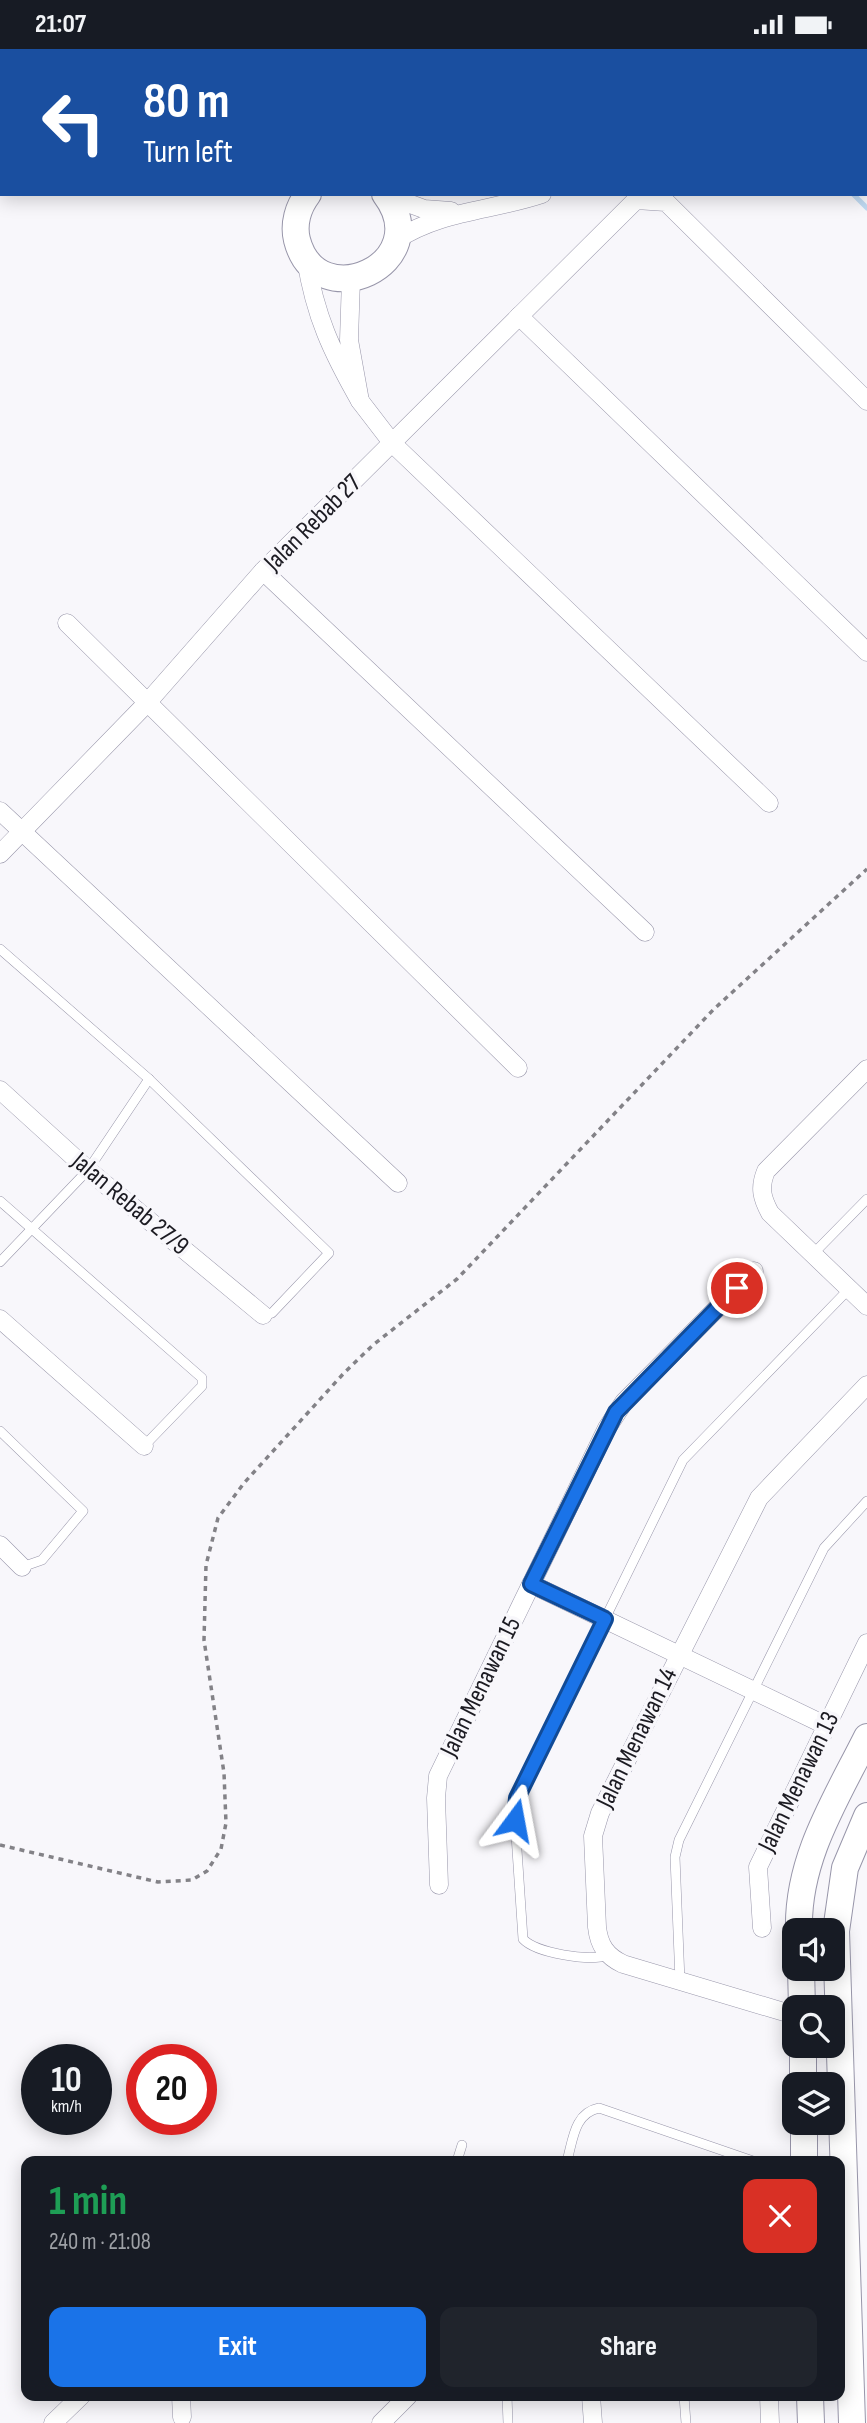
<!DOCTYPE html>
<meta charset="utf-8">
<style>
body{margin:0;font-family:"Sofia Sans Condensed",sans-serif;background:#20242c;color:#f1f3f6;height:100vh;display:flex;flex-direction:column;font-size:26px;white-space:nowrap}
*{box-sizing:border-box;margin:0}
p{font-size:23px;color:#9ea1a6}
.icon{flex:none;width:38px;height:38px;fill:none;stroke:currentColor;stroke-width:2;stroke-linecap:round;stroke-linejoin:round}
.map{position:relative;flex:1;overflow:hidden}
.panel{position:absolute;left:21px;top:2107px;width:824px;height:245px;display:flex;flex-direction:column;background:#171b24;border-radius:14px;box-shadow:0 4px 18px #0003}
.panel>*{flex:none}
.banner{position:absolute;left:0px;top:0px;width:868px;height:147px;box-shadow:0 4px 18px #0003;background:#1a4fa0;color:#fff;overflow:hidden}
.buttons{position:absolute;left:782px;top:1869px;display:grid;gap:14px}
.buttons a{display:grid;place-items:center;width:63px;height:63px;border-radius:14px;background:#171b24;box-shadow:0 4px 18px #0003;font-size:35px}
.speed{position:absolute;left:21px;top:1995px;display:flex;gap:14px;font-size:35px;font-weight:700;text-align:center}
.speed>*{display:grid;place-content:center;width:91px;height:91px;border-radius:50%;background:#171b24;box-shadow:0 4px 18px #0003;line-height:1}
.speed small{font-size:18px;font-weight:400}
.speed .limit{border:10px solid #d22;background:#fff;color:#111}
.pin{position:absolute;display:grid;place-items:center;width:60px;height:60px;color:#fff;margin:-30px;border:4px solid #fff;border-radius:50%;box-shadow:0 2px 7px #0007}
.me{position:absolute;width:77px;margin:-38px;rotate:13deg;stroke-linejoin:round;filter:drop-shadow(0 0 5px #0008)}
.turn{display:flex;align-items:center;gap:24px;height:147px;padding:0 28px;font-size:32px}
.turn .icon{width:91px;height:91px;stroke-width:2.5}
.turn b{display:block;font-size:49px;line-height:60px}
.round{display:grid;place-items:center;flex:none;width:74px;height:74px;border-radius:14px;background:#20242c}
.head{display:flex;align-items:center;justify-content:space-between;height:119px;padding:0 28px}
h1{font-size:42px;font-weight:700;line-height:52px;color:#1e9e55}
.button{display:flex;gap:14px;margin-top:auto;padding:14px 28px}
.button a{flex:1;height:80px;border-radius:14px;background:#1a73e8;color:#fff;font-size:28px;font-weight:700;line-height:80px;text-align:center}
.button a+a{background:#20242c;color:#f1f3f6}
.status{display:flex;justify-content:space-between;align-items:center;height:49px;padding:0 35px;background:#171b24;direction:ltr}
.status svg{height:19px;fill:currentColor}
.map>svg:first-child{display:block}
.water{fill:#c0daf2}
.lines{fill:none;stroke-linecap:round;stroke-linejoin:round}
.stream{stroke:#c0daf2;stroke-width:5}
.lane-casing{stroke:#9896aa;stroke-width:10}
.street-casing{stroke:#9896aa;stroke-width:19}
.secondary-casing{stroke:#9896aa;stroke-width:28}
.path{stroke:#838287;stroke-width:3.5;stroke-dasharray:5 5;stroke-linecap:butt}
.lane{stroke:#fff;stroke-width:9}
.street{stroke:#fff;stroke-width:18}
.secondary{stroke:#fff;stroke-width:26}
.route-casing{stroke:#114b97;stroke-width:18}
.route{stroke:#1a73e8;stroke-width:12}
.labels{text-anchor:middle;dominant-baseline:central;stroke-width:7;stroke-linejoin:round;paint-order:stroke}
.street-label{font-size:26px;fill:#1c1b22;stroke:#f8f7fb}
</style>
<div class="status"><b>21:07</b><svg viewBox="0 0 49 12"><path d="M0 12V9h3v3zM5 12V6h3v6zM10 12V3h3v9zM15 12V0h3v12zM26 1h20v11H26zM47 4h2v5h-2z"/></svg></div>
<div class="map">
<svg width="867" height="2374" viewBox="0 0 867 2374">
<rect width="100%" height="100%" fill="#f8f7fb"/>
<path class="water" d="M349,0H477L479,2H350Z"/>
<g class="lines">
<path class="stream" d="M853,145L867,159"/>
<defs>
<g id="lane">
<path d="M649,0L651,2"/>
<path d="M0,900L149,1030L329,1204L272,1264L263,1266"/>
<path d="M0,1152L202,1329V1337L144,1397"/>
<path d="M813,1205L867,1150"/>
<path d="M0,1213L88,1121L149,1030"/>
<path d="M0,1382L83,1462L42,1511L22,1518"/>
<path d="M608,1906C590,1913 536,1904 523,1890L515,1771L517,1749L683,1411L849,1240"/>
<path d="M680,1932L675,1808L679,1791L824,1499L867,1452"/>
<path d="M457,2112L462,2096"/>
<path d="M567,2112C573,2091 574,2064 599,2059L753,2112"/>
<path d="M507,2347L508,2374"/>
<path d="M684,2347L686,2374"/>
</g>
<g id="street">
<path d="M799,0V2"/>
<path d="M866,22H867"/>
<path d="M386,146L424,160L451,162"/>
<path d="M396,191C442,161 492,162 542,145"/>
<path d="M306,210C315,267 332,303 360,352L349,291L351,230"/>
<path d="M519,267L867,603"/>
<path d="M360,352L393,395L769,754"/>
<path d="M263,522L645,883"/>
<path d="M67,574L518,1019"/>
<path d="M0,762L398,1134"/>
<path d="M0,805L147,654L263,522L636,151L666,153L867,352"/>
<path d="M867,1020L766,1122C759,1139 762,1149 770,1164L867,1257"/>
<path d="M0,1041L88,1121L263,1266"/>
<path d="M0,1270L144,1397"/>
<path d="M0,1496L22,1518"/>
<path d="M531,1535L827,1677"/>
<path d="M439,1836L436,1749L438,1727L607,1379L624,1353L754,1222"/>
<path d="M762,1879L758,1818L867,1594"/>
<path d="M794,1966L623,1915C606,1907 599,1896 597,1878L593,1787L600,1764L759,1449L867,1336"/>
<path d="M181,2347L182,2368"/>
<path d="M591,2347L593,2374"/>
<path d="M769,2347L770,2374"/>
<path d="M53,2374L81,2347"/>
<path d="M381,2374L408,2347"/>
</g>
<g id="secondary">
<path d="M230,0L231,2"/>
<path d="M308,145C298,158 293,175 297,191C317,269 438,215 385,145"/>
<path d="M799,1881C797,1810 836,1750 867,1688"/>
<path d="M801,1920L802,1958"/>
<path d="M803,1997V2035"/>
<path d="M804,2074V2112"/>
<path d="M810,2347L811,2374"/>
<path d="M852,2374L836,1882L845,1819L867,1767"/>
</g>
</defs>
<use href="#lane" class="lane-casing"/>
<use href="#street" class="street-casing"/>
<use href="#secondary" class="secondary-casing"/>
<path class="path" d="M0,1796L158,1833L192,1831L207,1822L221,1800L226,1774L224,1724L204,1591L206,1516L218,1469L244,1434L344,1324L373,1296L457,1230L714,960L867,820"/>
<use href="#lane" class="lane"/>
<use href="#street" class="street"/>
<use href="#secondary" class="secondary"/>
</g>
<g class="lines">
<defs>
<path id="route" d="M515,1771L517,1749L605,1570L531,1535L616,1363L737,1239"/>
</defs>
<use href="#route" class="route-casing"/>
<use href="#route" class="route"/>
</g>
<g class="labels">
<g class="street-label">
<text transform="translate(313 474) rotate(-45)">Jalan Rebab 27</text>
<text transform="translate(130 1155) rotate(40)">Jalan Rebab 27/9</text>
<text transform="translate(481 1638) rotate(-64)">Jalan Menawan 15</text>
<text transform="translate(637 1689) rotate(-64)">Jalan Menawan 14</text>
<text transform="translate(799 1733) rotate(-64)">Jalan Menawan 13</text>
</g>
</g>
</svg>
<div class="buttons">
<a><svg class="icon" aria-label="sound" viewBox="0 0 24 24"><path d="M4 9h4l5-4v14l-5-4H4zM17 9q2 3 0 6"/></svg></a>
<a><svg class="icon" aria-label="search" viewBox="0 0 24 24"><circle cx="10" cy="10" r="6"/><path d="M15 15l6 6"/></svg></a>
<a><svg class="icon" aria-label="layers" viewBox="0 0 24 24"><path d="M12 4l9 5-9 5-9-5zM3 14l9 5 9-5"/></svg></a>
</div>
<div class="speed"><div>10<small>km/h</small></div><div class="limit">20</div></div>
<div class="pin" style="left:737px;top:1239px;background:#d93025"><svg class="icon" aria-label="arrive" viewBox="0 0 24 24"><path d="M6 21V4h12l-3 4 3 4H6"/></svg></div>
<svg class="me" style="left:515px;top:1771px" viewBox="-20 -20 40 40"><path d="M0-17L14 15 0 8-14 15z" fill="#1a73e8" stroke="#fff" stroke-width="4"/></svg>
<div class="banner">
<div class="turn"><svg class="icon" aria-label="left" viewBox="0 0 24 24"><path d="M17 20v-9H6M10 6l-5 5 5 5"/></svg><div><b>80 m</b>Turn left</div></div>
</div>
<section class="panel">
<div class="head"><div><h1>1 min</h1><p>240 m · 21:08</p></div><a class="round" style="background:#d93025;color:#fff"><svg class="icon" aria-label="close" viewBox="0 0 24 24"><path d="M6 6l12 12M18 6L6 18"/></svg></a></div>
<div class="button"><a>Exit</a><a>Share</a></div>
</section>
</div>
